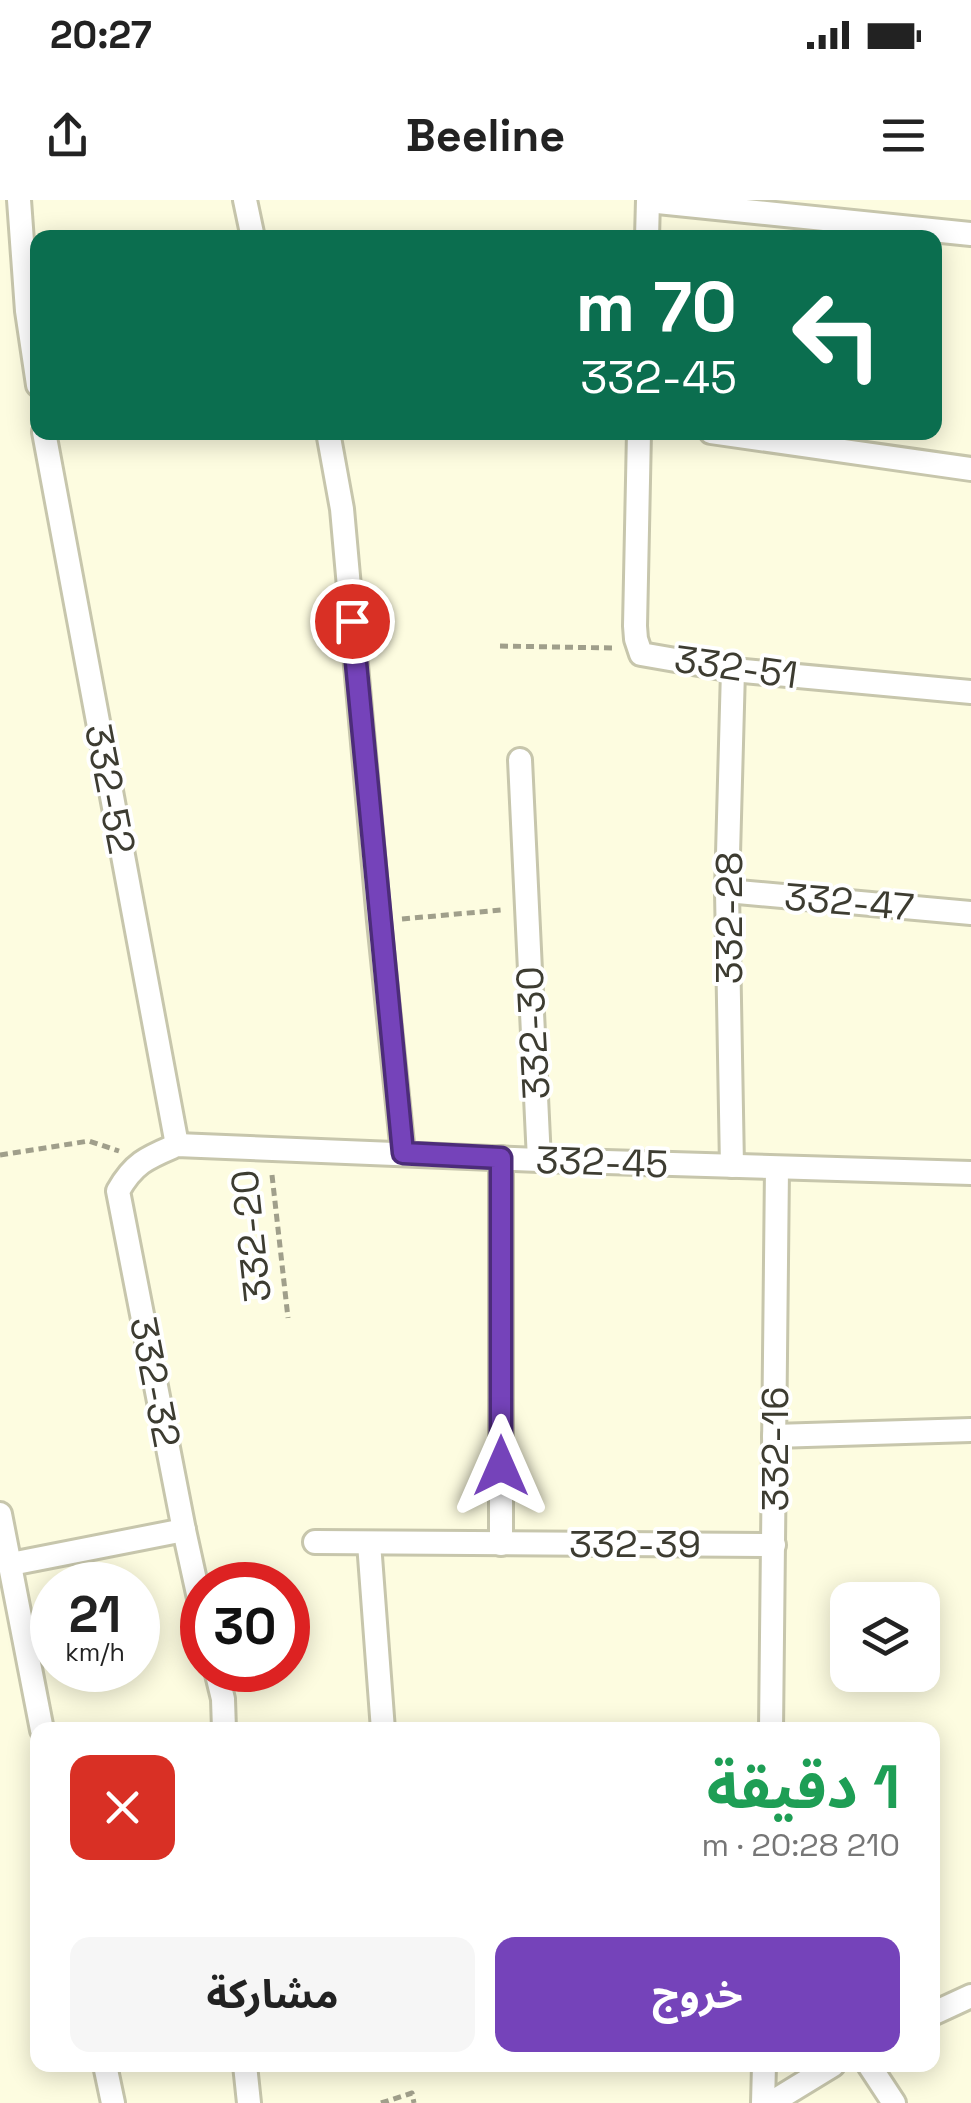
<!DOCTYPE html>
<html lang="ar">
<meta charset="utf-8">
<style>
body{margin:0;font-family:"Space Grotesk","Noto Sans Arabic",sans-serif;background:#f6f6f6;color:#222;direction:rtl;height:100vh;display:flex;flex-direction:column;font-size:38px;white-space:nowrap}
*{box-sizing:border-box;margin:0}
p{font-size:32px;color:#767676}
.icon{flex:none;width:55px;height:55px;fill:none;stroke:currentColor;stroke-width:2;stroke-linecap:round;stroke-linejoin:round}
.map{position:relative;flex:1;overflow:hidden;direction:ltr}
.side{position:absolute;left:30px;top:1522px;width:910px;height:350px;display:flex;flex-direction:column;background:#fff;border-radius:20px;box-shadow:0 5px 25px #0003;direction:rtl}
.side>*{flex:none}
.hud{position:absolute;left:30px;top:30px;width:912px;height:210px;border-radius:20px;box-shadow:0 5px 25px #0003;direction:rtl;background:#0b6e4f;color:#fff;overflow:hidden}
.controls{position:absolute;left:830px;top:1382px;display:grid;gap:20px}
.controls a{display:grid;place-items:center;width:110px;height:110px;border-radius:20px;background:#fff;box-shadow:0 5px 25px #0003;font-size:50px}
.speed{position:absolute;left:30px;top:1362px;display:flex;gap:20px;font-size:50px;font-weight:700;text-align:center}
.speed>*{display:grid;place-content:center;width:130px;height:130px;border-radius:50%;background:#fff;box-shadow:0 5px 25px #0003;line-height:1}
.speed small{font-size:25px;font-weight:400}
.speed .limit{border:15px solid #d22;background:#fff;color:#111}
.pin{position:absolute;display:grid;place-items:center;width:85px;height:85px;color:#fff;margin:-42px;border:5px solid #fff;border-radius:50%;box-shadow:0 2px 10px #0007}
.me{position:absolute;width:110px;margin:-55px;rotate:0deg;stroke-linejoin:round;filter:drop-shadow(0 0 8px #0008)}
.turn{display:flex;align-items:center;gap:35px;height:210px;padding:0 40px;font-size:45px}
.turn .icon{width:130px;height:130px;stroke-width:2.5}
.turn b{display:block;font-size:70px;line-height:85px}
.round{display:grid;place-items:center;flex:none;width:105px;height:105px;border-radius:20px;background:#f6f6f6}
.summary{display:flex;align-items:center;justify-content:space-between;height:170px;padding:0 40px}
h1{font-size:60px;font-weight:700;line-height:75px;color:#1e9e55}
.action{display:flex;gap:20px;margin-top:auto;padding:20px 40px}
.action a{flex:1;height:115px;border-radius:20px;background:#7543ba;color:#fff;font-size:40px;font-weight:700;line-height:115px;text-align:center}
.action a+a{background:#f6f6f6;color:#222}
.status{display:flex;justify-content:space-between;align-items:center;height:70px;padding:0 50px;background:#fff;direction:ltr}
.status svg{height:28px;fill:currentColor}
header{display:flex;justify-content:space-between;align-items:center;height:130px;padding:0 40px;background:#fff;font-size:45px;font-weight:700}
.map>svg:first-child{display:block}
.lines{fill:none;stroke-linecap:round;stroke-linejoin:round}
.street-casing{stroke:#c7c6ac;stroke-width:28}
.path{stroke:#a09f8b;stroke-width:5;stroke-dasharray:8 5;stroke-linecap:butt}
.street{stroke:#fff;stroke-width:22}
.route-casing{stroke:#4c2c79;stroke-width:25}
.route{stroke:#7543ba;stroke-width:18}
.labels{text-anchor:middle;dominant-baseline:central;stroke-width:8;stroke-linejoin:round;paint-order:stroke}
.street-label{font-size:38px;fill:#3d3c31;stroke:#fff}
</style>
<div class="status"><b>20:27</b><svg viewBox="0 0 49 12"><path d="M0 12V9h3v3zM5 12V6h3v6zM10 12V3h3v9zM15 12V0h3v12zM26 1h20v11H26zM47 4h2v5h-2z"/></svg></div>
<header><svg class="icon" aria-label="menu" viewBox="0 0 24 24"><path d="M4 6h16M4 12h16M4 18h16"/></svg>Beeline<svg class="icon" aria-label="share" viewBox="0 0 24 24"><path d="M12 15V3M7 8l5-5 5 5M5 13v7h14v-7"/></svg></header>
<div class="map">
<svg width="971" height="1903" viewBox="0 0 971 1903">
<rect width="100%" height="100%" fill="#fdfce0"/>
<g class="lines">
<defs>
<g id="street">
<path d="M19,0L27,111L38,185"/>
<path d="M245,0L253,38"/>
<path d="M648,1L971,34"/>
<path d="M647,38L648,0"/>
<path d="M44,232L177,945"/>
<path d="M328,232L342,309L379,721L403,953"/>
<path d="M639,232L635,426L636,439L641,454L733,470L971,492"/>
<path d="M711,232L971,269"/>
<path d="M520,560L539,960"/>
<path d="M727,691L971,713"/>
<path d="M501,958V1344"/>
<path d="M732,966L727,691L733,470"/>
<path d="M774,1236L971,1230"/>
<path d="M0,1314L42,1530"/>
<path d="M315,1342L774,1345"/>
<path d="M369,1343L383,1530"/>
<path d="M11,1364L184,1330"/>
<path d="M202,1412L184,1330L118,991C134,962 149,957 177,945L539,960L971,973"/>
<path d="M216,1470L223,1499L224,1530"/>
<path d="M771,1530L777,968"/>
<path d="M932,1814L971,1796"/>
<path d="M105,1865L113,1903"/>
<path d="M245,1865L249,1903"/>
<path d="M869,1865L894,1903"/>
<path d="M763,1903L764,1865"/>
<path d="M771,1903L833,1865"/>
</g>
</defs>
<use href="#street" class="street-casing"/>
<g class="path">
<path d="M500,446L612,448"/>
<path d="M402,719L501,710"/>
<path d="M0,955L89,941L119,951"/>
<path d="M272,975L288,1118"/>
<path d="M381,1903L412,1893L414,1903"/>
</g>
<use href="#street" class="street"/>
</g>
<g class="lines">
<defs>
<path id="route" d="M352,421L403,953L501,958V1266"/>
</defs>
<use href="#route" class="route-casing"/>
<use href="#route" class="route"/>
</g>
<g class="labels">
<g class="street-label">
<text transform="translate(736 467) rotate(8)">332-51</text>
<text transform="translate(110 589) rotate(79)">332-52</text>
<text transform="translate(849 702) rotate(5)">332-47</text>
<text transform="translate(729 718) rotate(-90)">332-28</text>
<text transform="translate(533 833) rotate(-93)">332-30</text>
<text transform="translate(602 962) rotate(2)">332-45</text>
<text transform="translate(251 1036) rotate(-96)">332-20</text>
<text transform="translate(155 1182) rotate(79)">332-32</text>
<text transform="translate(775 1249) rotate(-90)">332-16</text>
<text x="635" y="1344">332-39</text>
</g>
</g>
</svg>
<div class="controls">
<a><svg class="icon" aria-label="layers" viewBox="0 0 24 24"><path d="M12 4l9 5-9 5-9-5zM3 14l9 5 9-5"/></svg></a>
</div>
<div class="speed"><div>21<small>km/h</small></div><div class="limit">30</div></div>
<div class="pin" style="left:352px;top:421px;background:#d93025"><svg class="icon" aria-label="arrive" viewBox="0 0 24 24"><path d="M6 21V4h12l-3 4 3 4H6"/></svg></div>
<svg class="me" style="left:501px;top:1266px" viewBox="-20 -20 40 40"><path d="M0-17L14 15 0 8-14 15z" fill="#7543ba" stroke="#fff" stroke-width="4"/></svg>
<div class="hud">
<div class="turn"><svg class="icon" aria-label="left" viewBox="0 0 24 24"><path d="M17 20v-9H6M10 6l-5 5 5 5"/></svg><div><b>70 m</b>332-45</div></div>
</div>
<section class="side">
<div class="summary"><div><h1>1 دقيقة</h1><p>210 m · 20:28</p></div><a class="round" style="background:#d93025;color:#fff"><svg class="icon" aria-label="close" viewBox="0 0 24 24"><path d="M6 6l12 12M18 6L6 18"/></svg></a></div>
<div class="action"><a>خروج</a><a>مشاركة</a></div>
</section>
</div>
